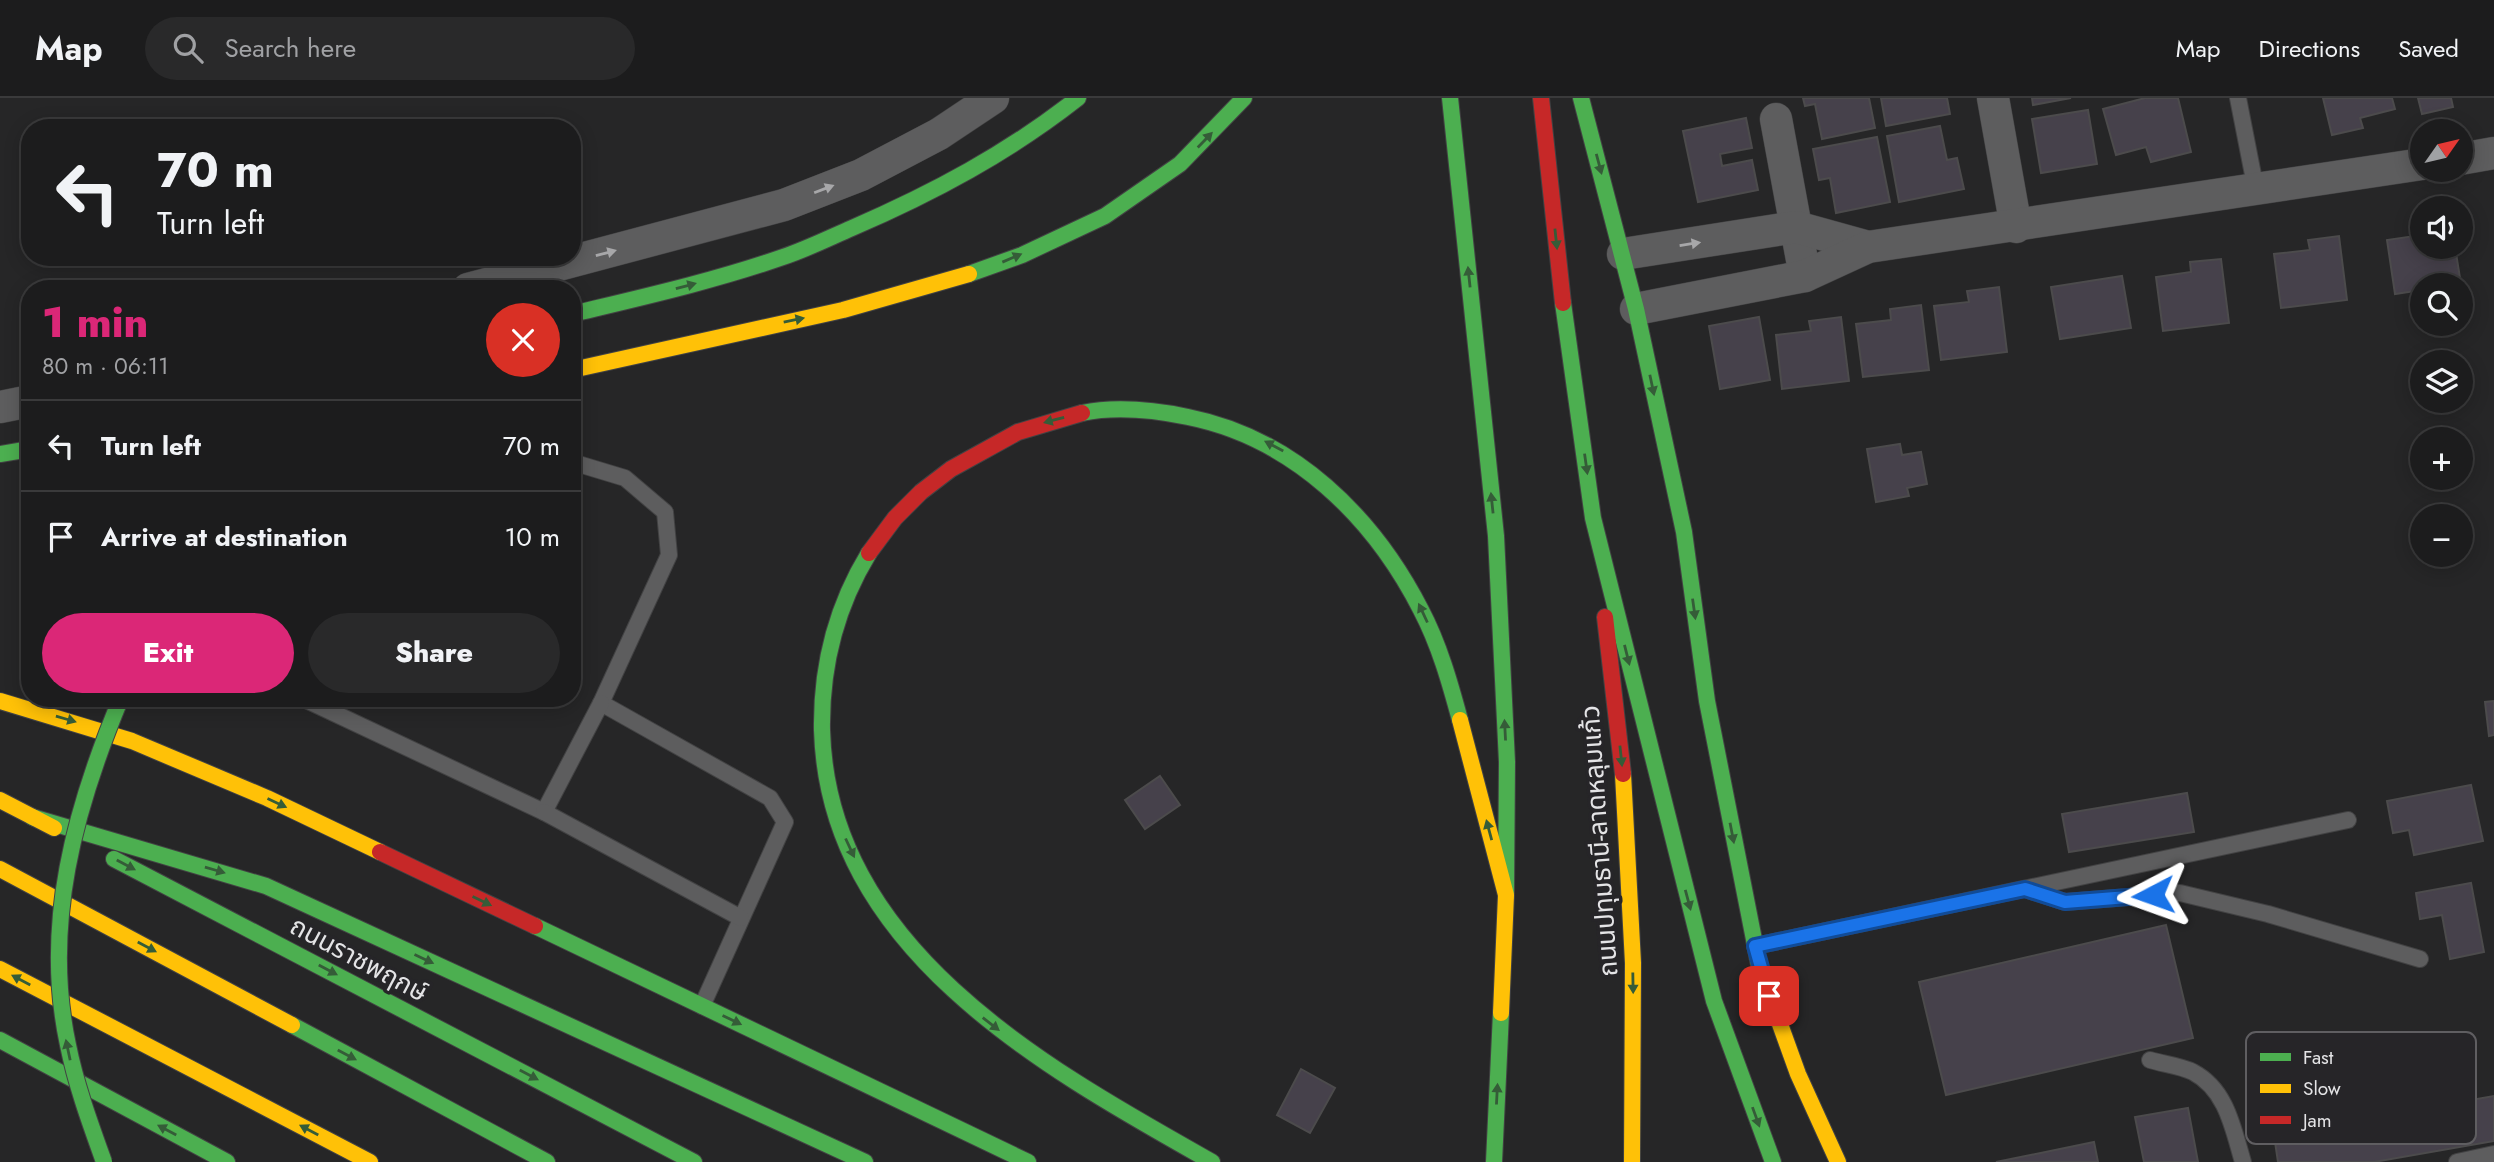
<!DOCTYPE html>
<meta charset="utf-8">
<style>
body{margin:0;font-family:Jost,"Noto Sans Thai",sans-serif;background:#29292a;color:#f1f3f6;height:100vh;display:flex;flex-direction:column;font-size:26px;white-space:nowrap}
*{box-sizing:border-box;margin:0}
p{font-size:23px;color:#a0a1a4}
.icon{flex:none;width:38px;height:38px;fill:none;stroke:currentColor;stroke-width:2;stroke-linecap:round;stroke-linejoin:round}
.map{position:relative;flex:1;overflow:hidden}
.side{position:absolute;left:21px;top:182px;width:560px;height:427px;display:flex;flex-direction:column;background:#1c1c1d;border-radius:28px;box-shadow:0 4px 18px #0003,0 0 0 2px #3a3a3b}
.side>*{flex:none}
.banner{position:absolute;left:21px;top:21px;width:560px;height:147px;border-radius:28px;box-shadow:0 4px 18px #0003,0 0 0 2px #3a3a3b;background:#1c1c1d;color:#f1f3f6;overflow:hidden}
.needle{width:46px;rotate:56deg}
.controls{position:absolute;left:2410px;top:21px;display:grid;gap:14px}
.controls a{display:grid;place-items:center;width:63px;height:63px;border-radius:50%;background:#1c1c1d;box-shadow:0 4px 18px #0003,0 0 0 2px #3a3a3b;font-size:35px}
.pin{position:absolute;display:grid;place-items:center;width:60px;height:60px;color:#fff;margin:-30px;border-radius:14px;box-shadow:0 4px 10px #0006}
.me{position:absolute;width:77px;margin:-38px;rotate:266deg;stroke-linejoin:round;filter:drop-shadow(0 0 5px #0008)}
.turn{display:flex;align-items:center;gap:24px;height:147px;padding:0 21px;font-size:32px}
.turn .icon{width:91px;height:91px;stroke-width:2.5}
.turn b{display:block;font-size:49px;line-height:60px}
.round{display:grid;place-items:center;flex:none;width:74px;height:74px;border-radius:37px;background:#29292a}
.summary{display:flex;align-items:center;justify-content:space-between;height:119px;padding:0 21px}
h1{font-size:42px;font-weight:800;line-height:52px;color:#db2777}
.primary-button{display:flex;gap:14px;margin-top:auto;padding:14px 21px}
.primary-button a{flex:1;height:80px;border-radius:42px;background:#db2777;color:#fff;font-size:28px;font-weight:800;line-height:80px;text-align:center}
.primary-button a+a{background:#29292a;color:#f1f3f6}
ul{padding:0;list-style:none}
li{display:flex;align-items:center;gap:21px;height:91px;padding:0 21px;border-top:2px solid #3a3a3b}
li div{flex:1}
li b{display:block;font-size:26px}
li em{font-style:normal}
header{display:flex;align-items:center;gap:42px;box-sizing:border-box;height:98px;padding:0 35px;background:#1c1c1d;border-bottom:2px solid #3a3a3b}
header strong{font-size:33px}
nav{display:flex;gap:38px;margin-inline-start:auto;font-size:24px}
.search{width:490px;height:63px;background:#29292a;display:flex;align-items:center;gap:18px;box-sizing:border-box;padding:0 24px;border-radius:38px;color:#a0a1a4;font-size:26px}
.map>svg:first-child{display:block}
.building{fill:#46414b;stroke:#4c4b4c;stroke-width:2}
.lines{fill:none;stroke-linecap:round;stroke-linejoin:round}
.lane-casing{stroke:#424243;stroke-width:18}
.street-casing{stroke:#424243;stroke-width:33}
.fast-casing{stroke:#424243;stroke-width:18}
.slow-casing{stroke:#424243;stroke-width:18}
.jam-casing{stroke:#424243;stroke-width:18}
.lane{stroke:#5d5d5e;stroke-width:16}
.street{stroke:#5d5d5e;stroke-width:32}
.fast{stroke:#4caf50;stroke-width:16}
.slow{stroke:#ffc107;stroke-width:16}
.jam{stroke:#c62828;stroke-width:16}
.fast-bridge-casing{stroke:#424243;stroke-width:18;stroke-linecap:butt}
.fast-bridge{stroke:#4caf50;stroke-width:16}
.oneway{fill:#355c38}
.oneway2{fill:#a7a7a9}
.route-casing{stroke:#114b97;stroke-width:18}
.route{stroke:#1a73e8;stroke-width:12}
.labels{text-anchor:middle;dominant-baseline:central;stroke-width:7;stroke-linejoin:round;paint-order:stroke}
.street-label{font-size:26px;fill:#e4e4e6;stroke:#262528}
.key{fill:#262528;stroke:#5f5e61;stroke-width:2}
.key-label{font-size:19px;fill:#e4e4e6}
</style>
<header>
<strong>Map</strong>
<div class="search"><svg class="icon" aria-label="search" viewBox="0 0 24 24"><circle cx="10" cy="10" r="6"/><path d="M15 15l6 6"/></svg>Search here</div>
<nav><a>Map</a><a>Directions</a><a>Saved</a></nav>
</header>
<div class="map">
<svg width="2494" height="1064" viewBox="0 0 2494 1064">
<rect width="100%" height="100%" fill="#262627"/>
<g class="building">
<path d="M1803,0H1869L1875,30L1822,41L1815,6L1805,8Z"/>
<path d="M1881,0H1947L1950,16L1886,28Z"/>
<path d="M2032,0H2071L2033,7Z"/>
<path d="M2145,0H2178L2191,54L2151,64L2146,49L2116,57L2103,11Z"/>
<path d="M2323,0H2392L2395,11L2360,20L2363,30L2332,37Z"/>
<path d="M2418,0H2451L2453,9L2422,16Z"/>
<path d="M2088,12L2097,66L2041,75L2032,21Z"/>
<path d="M1746,20L1752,50L1720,56L1722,68L1752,62L1758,92L1698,104L1683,33Z"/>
<path d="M1940,28L1947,62L1957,60L1964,91L1899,104L1887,38Z"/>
<path d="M1877,39L1890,104L1836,115L1830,80L1819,82L1813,51Z"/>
<path d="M2422,126V149H2455L2461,186L2422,187V192L2395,196L2387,142L2422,137Z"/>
<path d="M2339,138L2347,202L2281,210L2274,156L2310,152L2308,142Z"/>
<path d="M2221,161L2229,225L2163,233L2156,179L2191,174L2190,164Z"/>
<path d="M2122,178L2131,230L2060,241L2051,189Z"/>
<path d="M1999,189L2007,254L1941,262L1934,208L1969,204L1967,193Z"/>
<path d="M1921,207L1929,272L1863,279L1856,226L1891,222L1890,211Z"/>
<path d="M1759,219L1770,282L1720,291L1709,228Z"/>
<path d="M1841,219L1849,283L1782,291L1776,237L1811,233L1809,223Z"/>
<path d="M1900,346L1902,357L1921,354L1927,386L1907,390L1909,398L1876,404L1867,351Z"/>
<path d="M2494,603V637L2489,638L2485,604Z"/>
<path d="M1160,678L1180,707L1145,731L1125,702Z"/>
<path d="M2471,687L2483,743L2414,757L2409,732L2393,735L2387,703Z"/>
<path d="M2187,695L2194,734L2069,754L2062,716Z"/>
<path d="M2471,785L2484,854L2450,861L2442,817L2420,821L2416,795Z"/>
<path d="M2166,827L2193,940L1946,997L1919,884Z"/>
<path d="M1301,971L1335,990L1310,1035L1277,1017Z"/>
<path d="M2494,998V1043L2374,1064H2278L2274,1037Z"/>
<path d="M2188,1010L2198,1064H2144L2135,1019Z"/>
<path d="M2094,1044L2098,1064H1996Z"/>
</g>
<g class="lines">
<defs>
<g id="lane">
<path d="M2238,0L2256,92"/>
<path d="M572,364L625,380L665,414L669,457L601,605L770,700L785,724L702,908"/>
<path d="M302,600L544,714L601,605"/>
<path d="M544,714L741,820"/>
<path d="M2028,792L2065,804L2180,795L2268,816L2420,861"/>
<path d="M1755,848L2348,722"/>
<path d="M2150,962C2163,966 2181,968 2193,974C2227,992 2233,1031 2243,1064"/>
<path d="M2457,1064L2494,1056"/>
</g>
<g id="street">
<path d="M1993,0L2016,129"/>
<path d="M1776,21L1805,178"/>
<path d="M2460,61L2494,55"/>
<path d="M1623,156L1796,129L1868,149"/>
<path d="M468,191L784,107L861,77L939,36L993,0"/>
<path d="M1636,211L1805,178L1868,149L2422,66"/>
<path d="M0,309L30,303"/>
</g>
<g id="fast">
<path d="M1450,0L1496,438L1507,664L1506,798"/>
<path d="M1581,0L1636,211L1684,434L1707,603L1760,872L1772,904"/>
<path d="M969,176L1022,157L1105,118L1180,66L1244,0"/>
<path d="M1563,205L1593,420L1714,903L1773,1064"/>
<path d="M572,216C643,199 714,183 783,159C807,151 829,140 852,130C933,95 1008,55 1078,0"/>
<path d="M1082,315C1116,308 1154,312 1188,319C1293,340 1373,418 1421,512C1439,546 1450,585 1460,622"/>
<path d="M0,356L30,351"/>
<path d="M869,455C836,509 821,569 822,632C828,851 1045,970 1212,1064"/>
<path d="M32,719L266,788L865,1064"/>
<path d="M114,761L694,1064"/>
<path d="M535,828L1028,1064"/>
<path d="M292,927L547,1064"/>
<path d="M0,942L227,1064"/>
<path d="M1494,1064L1501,915"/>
</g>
<g id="slow">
<path d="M572,272L843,212L969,176"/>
<path d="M0,603L132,643L267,700L380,754"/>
<path d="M1460,622L1506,797L1501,915"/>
<path d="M1623,676L1633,865L1632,1064"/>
<path d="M0,702L54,730"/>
<path d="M0,771L292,927"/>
<path d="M0,871L370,1064"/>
<path d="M1772,904L1798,976L1838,1064"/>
</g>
<g id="jam">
<path d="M1541,0L1563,205"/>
<path d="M869,455L895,420L921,394L951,371L1018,334L1082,315"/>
<path d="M1605,519L1623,676"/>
<path d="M380,754L535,828"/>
</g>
</defs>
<use href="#lane" class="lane-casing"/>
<use href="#street" class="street-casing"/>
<use href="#fast" class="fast-casing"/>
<use href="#slow" class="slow-casing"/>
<use href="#jam" class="jam-casing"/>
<use href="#lane" class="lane"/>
<use href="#street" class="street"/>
<use href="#fast" class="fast"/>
<use href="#slow" class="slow"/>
<use href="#jam" class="jam"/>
<defs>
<path id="fast-bridge" d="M104,1064C90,1025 76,987 68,947C42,827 75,710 121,600"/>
</defs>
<use href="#fast-bridge" class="fast-bridge-casing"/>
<use href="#fast-bridge" class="fast-bridge"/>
</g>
<defs><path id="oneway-solid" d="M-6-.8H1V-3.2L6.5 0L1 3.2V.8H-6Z" transform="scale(1.75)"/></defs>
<g class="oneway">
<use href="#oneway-solid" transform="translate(1205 42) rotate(-46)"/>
<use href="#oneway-solid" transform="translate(1599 66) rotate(75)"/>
<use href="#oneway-solid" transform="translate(1556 141) rotate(84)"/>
<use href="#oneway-solid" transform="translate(1012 160) rotate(-23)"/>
<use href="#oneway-solid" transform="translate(1469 179) rotate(-96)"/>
<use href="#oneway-solid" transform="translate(686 188) rotate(-15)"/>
<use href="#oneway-solid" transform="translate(794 222) rotate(-11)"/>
<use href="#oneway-solid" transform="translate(1652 287) rotate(78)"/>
<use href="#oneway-solid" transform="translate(1054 322) rotate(165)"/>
<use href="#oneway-solid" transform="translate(1274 348) rotate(-152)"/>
<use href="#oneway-solid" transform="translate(1586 366) rotate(82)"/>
<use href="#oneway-solid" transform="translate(1492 405) rotate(-96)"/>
<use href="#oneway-solid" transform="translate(1694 511) rotate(82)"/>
<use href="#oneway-solid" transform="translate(1423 515) rotate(-115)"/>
<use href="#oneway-solid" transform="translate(1627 557) rotate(76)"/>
<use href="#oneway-solid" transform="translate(66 621) rotate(16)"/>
<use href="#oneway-solid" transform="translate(1505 632) rotate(-93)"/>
<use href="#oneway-solid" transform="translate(1621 658) rotate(84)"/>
<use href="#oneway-solid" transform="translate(277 705) rotate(25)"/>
<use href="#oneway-solid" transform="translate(1489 732) rotate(-105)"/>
<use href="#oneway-solid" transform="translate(1732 735) rotate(79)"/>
<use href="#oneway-solid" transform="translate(850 750) rotate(65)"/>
<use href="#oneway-solid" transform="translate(126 767) rotate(28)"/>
<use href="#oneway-solid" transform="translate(215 772) rotate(16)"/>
<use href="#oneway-solid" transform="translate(1688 802) rotate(75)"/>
<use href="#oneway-solid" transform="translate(482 803) rotate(26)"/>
<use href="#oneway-solid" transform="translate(147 849) rotate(28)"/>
<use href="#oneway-solid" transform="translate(424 861) rotate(25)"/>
<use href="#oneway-solid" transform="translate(328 872) rotate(28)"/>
<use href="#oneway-solid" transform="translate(21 882) rotate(-152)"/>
<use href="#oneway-solid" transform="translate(1633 885) rotate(89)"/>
<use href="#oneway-solid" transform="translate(732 922) rotate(26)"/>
<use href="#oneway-solid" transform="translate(991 926) rotate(38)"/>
<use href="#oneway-solid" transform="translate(68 952) rotate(-102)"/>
<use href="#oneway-solid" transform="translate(347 957) rotate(28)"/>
<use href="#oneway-solid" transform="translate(529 977) rotate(28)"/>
<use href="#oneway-solid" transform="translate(1497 996) rotate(-87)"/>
<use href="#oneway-solid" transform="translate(1756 1019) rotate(70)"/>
<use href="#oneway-solid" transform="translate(167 1032) rotate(-152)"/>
<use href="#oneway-solid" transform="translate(309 1032) rotate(-152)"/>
</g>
<g class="oneway2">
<use href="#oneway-solid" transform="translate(824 91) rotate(-21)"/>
<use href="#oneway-solid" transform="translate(1690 146) rotate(-9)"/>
<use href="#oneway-solid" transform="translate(606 155) rotate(-15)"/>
</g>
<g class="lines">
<defs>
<path id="route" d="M1769,898L1755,848L2025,791L2065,804L2153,797"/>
</defs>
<use href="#route" class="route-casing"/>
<use href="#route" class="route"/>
</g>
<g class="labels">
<g class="street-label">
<text transform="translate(1599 743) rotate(-94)">ถนนปทุมธานี-ลาดหลุมแก้ว</text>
<text transform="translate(359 861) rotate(28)">ถนนราชพฤกษ์</text>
</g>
</g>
<rect x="2246" y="934" width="230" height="112" rx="10" class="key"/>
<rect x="2260" y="955" width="31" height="8" fill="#4caf50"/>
<rect x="2260" y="986" width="31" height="9" fill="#ffc107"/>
<rect x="2260" y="1018" width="31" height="8" fill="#c62828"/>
<g class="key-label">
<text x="2303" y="966">Fast</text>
<text x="2303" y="997">Slow</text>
<text x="2303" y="1029">Jam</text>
</g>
</svg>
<div class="controls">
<a><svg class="needle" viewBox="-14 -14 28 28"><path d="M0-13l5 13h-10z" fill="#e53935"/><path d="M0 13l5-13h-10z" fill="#a0a1a4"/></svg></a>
<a><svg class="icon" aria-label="sound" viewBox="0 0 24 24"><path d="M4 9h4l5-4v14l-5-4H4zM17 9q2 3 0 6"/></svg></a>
<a><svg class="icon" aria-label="search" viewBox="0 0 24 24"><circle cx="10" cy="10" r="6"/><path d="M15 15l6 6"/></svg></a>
<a><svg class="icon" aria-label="layers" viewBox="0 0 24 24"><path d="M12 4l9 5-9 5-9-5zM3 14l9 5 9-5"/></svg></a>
<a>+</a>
<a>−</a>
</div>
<div class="pin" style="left:1769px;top:898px;background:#d93025"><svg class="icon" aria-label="arrive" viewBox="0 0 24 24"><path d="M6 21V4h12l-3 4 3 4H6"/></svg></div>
<svg class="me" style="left:2153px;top:797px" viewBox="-20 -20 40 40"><path d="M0-17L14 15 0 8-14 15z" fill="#1a73e8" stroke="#fff" stroke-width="4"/></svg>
<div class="banner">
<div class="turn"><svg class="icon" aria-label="left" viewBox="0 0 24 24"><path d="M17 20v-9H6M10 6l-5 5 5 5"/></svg><div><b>70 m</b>Turn left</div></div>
</div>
<section class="side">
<div class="summary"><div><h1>1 min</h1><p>80 m · 06:11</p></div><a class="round" style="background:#d93025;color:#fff"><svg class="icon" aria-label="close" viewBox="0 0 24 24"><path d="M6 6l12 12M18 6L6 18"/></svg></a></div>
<ul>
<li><svg class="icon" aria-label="left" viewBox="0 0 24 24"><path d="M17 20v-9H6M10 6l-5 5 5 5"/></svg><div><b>Turn left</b></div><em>70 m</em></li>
<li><svg class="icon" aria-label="arrive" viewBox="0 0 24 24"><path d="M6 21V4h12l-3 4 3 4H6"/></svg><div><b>Arrive at destination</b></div><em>10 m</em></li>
</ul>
<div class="primary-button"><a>Exit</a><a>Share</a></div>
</section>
</div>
